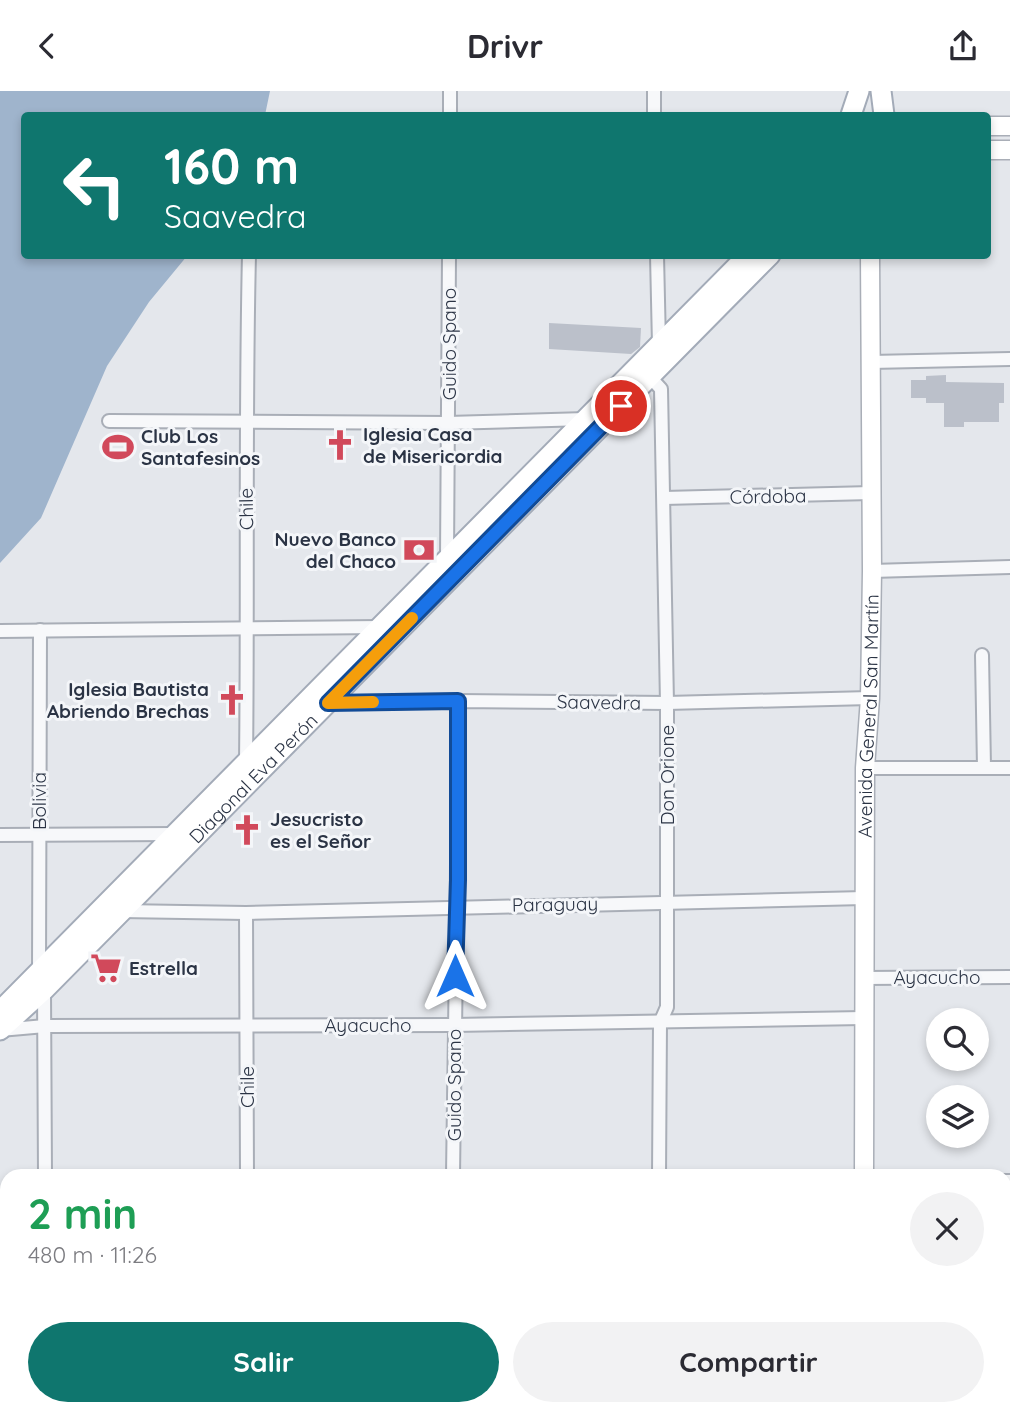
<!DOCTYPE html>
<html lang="es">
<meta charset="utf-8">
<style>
body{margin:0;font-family:Quicksand,sans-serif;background:#f2f2f3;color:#2b2b33;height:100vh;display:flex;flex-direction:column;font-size:26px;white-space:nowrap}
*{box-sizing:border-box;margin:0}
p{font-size:23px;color:#7c7c81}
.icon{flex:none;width:38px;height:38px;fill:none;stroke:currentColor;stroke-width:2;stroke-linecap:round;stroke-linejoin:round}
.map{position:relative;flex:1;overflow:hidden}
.drawer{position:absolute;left:0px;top:1078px;width:1012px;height:247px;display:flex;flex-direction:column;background:#fff;border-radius:21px 21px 0 0;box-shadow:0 4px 10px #0003}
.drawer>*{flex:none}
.guide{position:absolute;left:21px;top:21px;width:970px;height:147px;border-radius:7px;box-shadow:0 4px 10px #0003;background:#0f766e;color:#fff;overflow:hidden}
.fabs{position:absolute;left:926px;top:917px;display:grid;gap:14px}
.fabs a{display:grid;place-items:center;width:63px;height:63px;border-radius:50%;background:#fff;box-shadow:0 4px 10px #0003;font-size:35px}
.pin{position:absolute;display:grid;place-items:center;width:60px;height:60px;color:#fff;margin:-30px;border:4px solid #fff;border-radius:50%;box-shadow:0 2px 7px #0007}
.me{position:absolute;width:77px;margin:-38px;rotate:0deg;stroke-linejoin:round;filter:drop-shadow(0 0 5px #0008)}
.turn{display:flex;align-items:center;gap:24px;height:147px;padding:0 28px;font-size:32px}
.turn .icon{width:91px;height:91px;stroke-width:2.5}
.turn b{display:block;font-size:49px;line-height:60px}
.round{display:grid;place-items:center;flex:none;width:74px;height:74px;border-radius:37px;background:#f2f2f3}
.overview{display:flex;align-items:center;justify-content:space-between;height:119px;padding:0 28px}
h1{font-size:42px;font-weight:700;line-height:52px;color:#1e9e55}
.cta{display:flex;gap:14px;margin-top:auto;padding:14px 28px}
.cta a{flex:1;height:80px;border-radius:42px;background:#0f766e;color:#fff;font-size:28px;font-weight:700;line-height:80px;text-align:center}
.cta a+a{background:#f2f2f3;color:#2b2b33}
header{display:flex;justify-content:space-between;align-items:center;height:91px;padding:0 28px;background:#fff;font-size:32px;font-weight:700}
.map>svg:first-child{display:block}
.green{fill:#c9d6c5}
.water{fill:#9fb4cc}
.building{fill:#bbc0ca}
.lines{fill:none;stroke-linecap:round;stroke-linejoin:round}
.street-casing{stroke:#a9aeb7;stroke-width:16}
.secondary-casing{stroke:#a9aeb7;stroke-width:21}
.primary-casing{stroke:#a3abb8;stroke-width:23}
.street{stroke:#f7f8fa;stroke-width:12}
.secondary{stroke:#fff;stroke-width:18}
.primary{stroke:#fff;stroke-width:19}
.route-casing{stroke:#114b97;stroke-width:18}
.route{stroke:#1a73e8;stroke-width:12}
.slow{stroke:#f59e0b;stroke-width:12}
.labels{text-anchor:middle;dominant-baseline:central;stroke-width:6;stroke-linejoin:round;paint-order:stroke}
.street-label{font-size:19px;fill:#2b3445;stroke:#f4f6f9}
.poi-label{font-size:19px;font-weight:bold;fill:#2b3445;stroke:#f4f6f9;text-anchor:start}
</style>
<header><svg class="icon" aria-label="back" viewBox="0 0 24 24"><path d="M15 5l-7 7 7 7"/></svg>Drivr<svg class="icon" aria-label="share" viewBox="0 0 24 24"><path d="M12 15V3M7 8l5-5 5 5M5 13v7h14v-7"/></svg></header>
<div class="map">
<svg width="1010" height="1324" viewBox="0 0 1010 1324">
<rect width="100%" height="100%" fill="#e4e7ec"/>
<rect class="green" x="920" y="1318" width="46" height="6"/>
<path class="water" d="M0,0H270L265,24H24V164L187,165L149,211L107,275L41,427L0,472Z"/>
<g class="building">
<path d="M549,232L641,237L640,256L631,263L549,258Z"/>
<path d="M946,284V291L1004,292V312H999V331H964V336H944V312H926V307H911V289H926V285Z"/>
</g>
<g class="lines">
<defs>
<g id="street">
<path d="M450,0V24"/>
<path d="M654,0V24"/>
<path d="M657,164L659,254"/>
<path d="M871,271L1010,268"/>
<path d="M650,286L661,298L667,612V916L660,932L659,1085"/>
<path d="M109,330L448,332L586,328"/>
<path d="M664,407L871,402"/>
<path d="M447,467L449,164"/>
<path d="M872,480L1010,476"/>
<path d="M0,540L380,536"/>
<path d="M982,564L984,676"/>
<path d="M328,612L458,610L667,612L870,607"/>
<path d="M246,671C248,502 245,333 249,164"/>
<path d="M865,677H1010"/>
<path d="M0,744L174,743"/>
<path d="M121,820L246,822L864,807"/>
<path d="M246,822L247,1085"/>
<path d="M39,880L40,539"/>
<path d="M864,887L1010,886"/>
<path d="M44,899L45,1085"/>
<path d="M0,939L45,935L454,934L863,927"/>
<path d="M453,1085C455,927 458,768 458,610"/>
<path d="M1004,1090H1010"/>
<path d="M0,1156H7"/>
<path d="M1004,1296H1010"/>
<path d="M453,1318L454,1324"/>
<path d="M659,1318V1324"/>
<path d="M44,1324V1318"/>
<path d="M246,1324V1318"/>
</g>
<g id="secondary">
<path d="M987,35H1010"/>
<path d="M987,59H1010"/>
<path id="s1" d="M864,1085L865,677L870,607L872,480L870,164"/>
<path d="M865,1318V1324"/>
</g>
<g id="primary">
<path d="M881,0L884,24"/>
<path d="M851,24L859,0"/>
<path d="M0,920L748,164"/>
<path id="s2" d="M0,939L44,899L770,164"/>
</g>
</defs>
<use href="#street" class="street-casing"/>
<use href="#secondary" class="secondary-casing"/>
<use href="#primary" class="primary-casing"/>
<use href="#street" class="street"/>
<use href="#secondary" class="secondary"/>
<use href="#primary" class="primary"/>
</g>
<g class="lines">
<defs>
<path id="route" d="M455,885L458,789V610L328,612L621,315"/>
</defs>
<use href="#route" class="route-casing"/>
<use href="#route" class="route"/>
<path class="slow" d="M373,611L328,612L412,527"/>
</g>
<defs>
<symbol id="church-bare" viewBox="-9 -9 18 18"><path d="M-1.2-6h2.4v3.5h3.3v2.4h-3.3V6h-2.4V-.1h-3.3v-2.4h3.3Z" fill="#d1495b" stroke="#f4f6f9" stroke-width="2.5" paint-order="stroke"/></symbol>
<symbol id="stadium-bare" viewBox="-9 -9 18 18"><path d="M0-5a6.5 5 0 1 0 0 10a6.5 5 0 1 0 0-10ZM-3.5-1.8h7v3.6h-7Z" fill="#d1495b" stroke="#f4f6f9" stroke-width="2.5" paint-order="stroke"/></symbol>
<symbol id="bank-bare" viewBox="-9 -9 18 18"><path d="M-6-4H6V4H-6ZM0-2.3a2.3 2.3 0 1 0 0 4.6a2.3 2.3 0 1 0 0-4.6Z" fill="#d1495b" stroke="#f4f6f9" stroke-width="2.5" paint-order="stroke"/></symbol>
<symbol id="supermarket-bare" viewBox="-9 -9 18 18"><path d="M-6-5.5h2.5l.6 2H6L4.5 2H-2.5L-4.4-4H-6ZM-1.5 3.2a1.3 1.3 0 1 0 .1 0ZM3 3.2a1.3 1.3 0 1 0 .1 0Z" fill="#d1495b" stroke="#f4f6f9" stroke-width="2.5" paint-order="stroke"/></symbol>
</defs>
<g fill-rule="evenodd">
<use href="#church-bare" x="318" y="332" width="44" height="44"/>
<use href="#stadium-bare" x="96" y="334" width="44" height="44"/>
<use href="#bank-bare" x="397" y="437" width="44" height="44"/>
<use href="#church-bare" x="210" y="587" width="44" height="44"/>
<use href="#church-bare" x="225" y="717" width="44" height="44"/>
<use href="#supermarket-bare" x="84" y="855" width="44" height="44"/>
</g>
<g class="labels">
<g class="street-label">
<text transform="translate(449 253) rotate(-90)">Guido Spano</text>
<text transform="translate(768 405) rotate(-1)">Córdoba</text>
<text transform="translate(246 418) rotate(-91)">Chile</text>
<text transform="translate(599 611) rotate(1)">Saavedra</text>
<text stroke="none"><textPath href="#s1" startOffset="460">Avenida General San Martín</textPath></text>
<text transform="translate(667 684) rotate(-90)">Don Orione</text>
<text stroke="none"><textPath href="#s2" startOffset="357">Diagonal Eva Perón</textPath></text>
<text transform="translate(39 710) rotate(-90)">Bolivia</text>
<text transform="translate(555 813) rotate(-1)">Paraguay</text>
<text x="937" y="886">Ayacucho</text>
<text x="368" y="934">Ayacucho</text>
<text transform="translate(454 994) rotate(-90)">Guido Spano</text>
<text transform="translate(247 996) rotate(-90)">Chile</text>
</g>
<g class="poi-label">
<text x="363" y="343">Iglesia Casa<tspan x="363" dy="22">de Misericordia</tspan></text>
<text x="141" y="345">Club Los<tspan x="141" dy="22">Santafesinos</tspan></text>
<text x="396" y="448" text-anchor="end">Nuevo Banco<tspan x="396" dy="22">del Chaco</tspan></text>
<text x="209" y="598" text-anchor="end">Iglesia Bautista<tspan x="209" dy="22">Abriendo Brechas</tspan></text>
<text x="270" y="728">Jesucristo<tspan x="270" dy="22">es el Señor</tspan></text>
<text x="129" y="877">Estrella</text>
</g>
</g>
</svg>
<div class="fabs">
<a><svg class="icon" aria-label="search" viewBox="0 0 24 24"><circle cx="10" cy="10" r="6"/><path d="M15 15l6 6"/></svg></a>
<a><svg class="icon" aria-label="layers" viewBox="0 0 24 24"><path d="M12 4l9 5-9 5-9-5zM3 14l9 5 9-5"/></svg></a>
</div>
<div class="pin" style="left:621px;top:315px;background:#d93025"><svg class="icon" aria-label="arrive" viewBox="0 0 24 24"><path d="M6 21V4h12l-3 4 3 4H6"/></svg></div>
<svg class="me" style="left:455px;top:885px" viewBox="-20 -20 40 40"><path d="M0-17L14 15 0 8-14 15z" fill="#1a73e8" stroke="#fff" stroke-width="4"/></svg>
<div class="guide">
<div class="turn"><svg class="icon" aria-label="left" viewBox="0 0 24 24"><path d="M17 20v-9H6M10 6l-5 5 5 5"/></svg><div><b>160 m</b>Saavedra</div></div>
</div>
<section class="drawer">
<div class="overview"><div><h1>2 min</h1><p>480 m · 11:26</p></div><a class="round"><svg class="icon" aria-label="close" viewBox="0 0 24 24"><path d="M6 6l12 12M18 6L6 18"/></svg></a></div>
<div class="cta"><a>Salir</a><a>Compartir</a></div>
</section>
</div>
